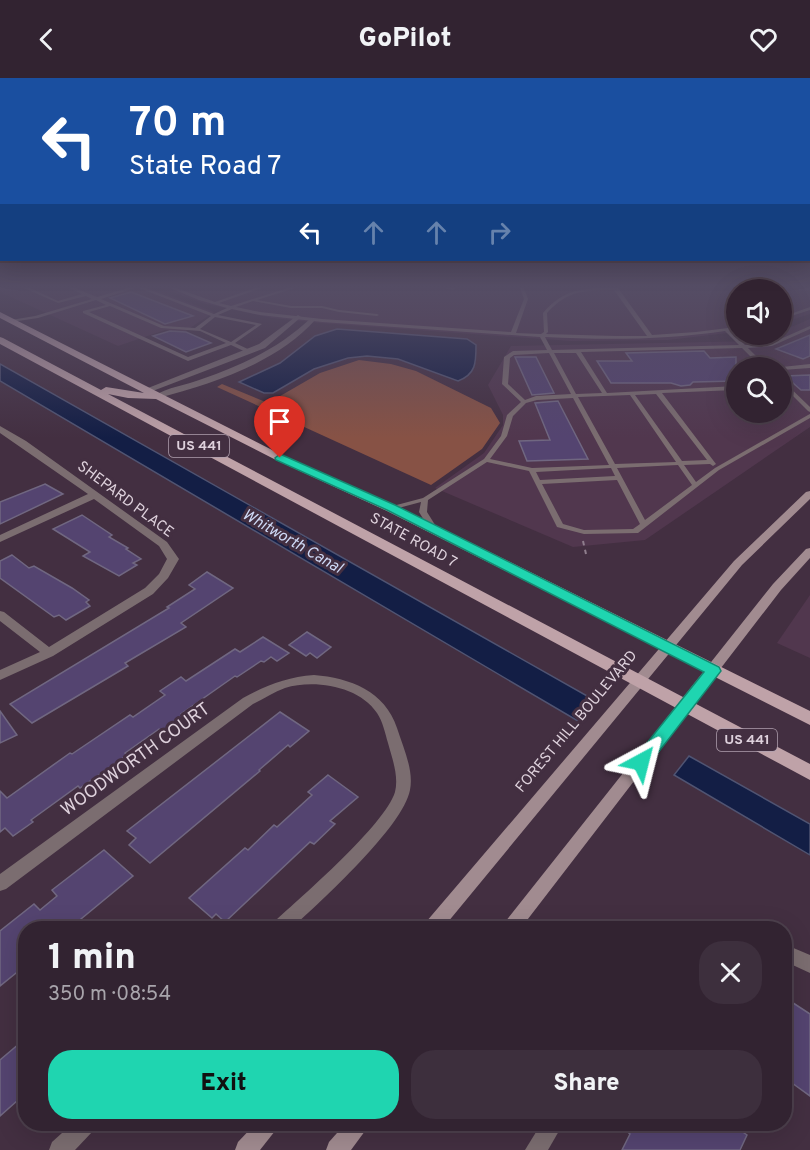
<!DOCTYPE html>
<meta charset="utf-8">
<style>
body{margin:0;font-family:Overpass,sans-serif;background:#3d2f3d;color:#f1f3f6;height:100vh;display:flex;flex-direction:column;font-size:22px;white-space:nowrap}
*{box-sizing:border-box;margin:0}
p{font-size:20px;color:#a8a4ab}
.icon{flex:none;width:33px;height:33px;fill:none;stroke:currentColor;stroke-width:2;stroke-linecap:round;stroke-linejoin:round}
.map{position:relative;flex:1;overflow:hidden}
.sheet{position:absolute;left:18px;top:843px;width:774px;height:210px;display:flex;flex-direction:column;background:#322331;border-radius:24px;box-shadow:0 6px 24px #0002,0 0 0 2px #4d404d}
.sheet>*{flex:none}
.hud{position:absolute;left:0px;top:0px;width:810px;height:183px;box-shadow:0 6px 24px #0002,0 0 0 2px #4d404d;background:#1a4fa0;color:#fff;overflow:hidden}
.buttons{position:absolute;left:726px;top:201px;display:grid;gap:12px}
.buttons a{display:grid;place-items:center;width:66px;height:66px;border-radius:50%;background:#322331;box-shadow:0 6px 24px #0002,0 0 0 2px #4d404d;font-size:30px}
.pin{position:absolute;display:grid;place-items:center;width:51px;height:51px;color:#fff;margin:-62px -26px;border-radius:50% 50% 50% 0;rotate:-45deg;box-shadow:0 0 6px #0007}
.pin .icon{rotate:45deg}
.me{position:absolute;width:66px;margin:-33px;rotate:38deg;stroke-linejoin:round;filter:drop-shadow(0 0 4px #0008)}
.turn{display:flex;align-items:center;gap:21px;height:126px;padding:0 30px;font-size:27px}
.turn .icon{width:78px;height:78px;stroke-width:2.5}
.turn b{display:block;font-size:42px;line-height:51px}
.lanes{display:flex;align-items:center;height:57px;padding:0 30px;background:#0003;justify-content:center;gap:30px;direction:ltr}
.lanes .off{opacity:.35}
.round{display:grid;place-items:center;flex:none;width:63px;height:63px;border-radius:24px;background:#3d2f3d}
.head{display:flex;align-items:center;justify-content:space-between;height:102px;padding:0 30px}
h1{font-size:36px;font-weight:800;line-height:45px}
.primary-button{display:flex;gap:12px;margin-top:auto;padding:12px 30px}
.primary-button a{flex:1;height:69px;border-radius:24px;background:#1fd5b0;color:#111;font-size:24px;font-weight:800;line-height:69px;text-align:center}
.primary-button a+a{background:#3d2f3d;color:#f1f3f6}
header{display:flex;justify-content:space-between;align-items:center;height:78px;padding:0 30px;background:#322331;font-size:27px;font-weight:800}
.map>svg:first-child{display:block}
.built{fill:#51374e;fill-rule:evenodd}
.forest{fill:#875245}
.water{fill:#131e45;stroke:#505472;stroke-width:1.5}
.building{fill:#544470;stroke:#706781;stroke-width:1.5}
.lines{fill:none;stroke-linecap:round;stroke-linejoin:round}
.path{stroke:#8f7e8d;stroke-width:2;stroke-dasharray:4.5 4.5;stroke-linecap:butt}
.service{fill:#7b6d70;fill-rule:evenodd}
.minor{fill:#7b6d70;fill-rule:evenodd}
.secondary{fill:#a18b90;fill-rule:evenodd}
.primary{fill:#bfa2a8;fill-rule:evenodd}
.route{fill:#1fd5b0;stroke:#148a72;stroke-width:1.5}
.labels{text-anchor:middle;dominant-baseline:central;stroke-width:6;stroke-linejoin:round;paint-order:stroke}
.shield{fill:#432f41;stroke:#b0a0ae;stroke-width:1.5}
.shield-label{font-size:14px;font-weight:bold;fill:#ded1dc}
.street-label{font-size:15px;fill:#ded1dc;stroke:#432f41}
.water-label{font-size:16px;font-style:italic;fill:#ced9f6;stroke:#432f41}
.near-street-label{font-size:18px;fill:#ded1dc;stroke:#432f41}
</style>
<header><svg class="icon" aria-label="back" viewBox="0 0 24 24"><path d="M15 5l-7 7 7 7"/></svg>GoPilot<svg class="icon" aria-label="heart" viewBox="0 0 24 24"><path d="M12 20l-8-8c-3-5 5-10 8-4 3-6 11-1 8 4z"/></svg></header>
<div class="map">
<svg width="810" height="1072" viewBox="0 0 810 1072">
<rect width="100%" height="100%" fill="#432f41"/>
<g class="built">
<path d="M0,210H150L214,234L184,254L165,252L118,268L0,214Z"/>
<path d="M160,210H810V236L782,245V212H736V254L668,262L571,263L320,245L272,240L206,226Z"/>
<path d="M810,241V349L645,462L573,469L435,410L484,375L503,347V337L488,307L511,268L759,263L773,257L782,256V253ZM736,290H782V334H736Z"/>
<path d="M810,517V580L777,565Z"/>
</g>
<path class="forest" d="M359,282L391,286L416,293L491,330L500,345L482,371L431,407L217,309L222,306L268,325L320,295Z"/>
<g class="water">
<path d="M337,251L467,261L476,267C476,285 476,296 458,303L398,281L367,278L348,280L314,291L273,315H264L239,304L280,285L315,258Z"/>
<path d="M0,286L596,623L578,643L0,303Z"/>
<path d="M689,678L810,746V777L674,697Z"/>
</g>
<g class="building">
<path d="M131,214L193,238L165,246L110,220Z"/>
<path d="M170,253L186,254L211,265L186,274L153,258Z"/>
<path d="M810,257V278L803,281L776,271Z"/>
<path d="M704,273L710,280L736,279V303L693,304L690,307L681,308L671,305H611L597,283H632L626,275Z"/>
<path d="M515,279H536L554,315L532,317Z"/>
<path d="M810,297V312H801L785,298Z"/>
<path d="M558,323L588,381L527,383L519,363L550,362L535,325Z"/>
<path d="M45,406L63,416L0,446V424Z"/>
<path d="M82,437L112,457L109,459L128,470L126,471L141,481L133,485L137,487L119,498L83,478L90,474L53,451Z"/>
<path d="M12,477L29,490L34,488L72,510L89,522L86,524L90,528L66,542L59,537L54,539L0,500V483Z"/>
<path d="M207,494L233,510L181,545L186,549L125,585L128,588L32,645L10,626L169,530L167,529L195,511L189,507Z"/>
<path d="M307,554L331,569L317,580L310,575L306,578L289,567Z"/>
<path d="M263,559L289,575L277,583L271,579L264,584L261,583L237,599L235,598L181,636L184,638L163,653L159,651L125,675L127,677L113,687L80,710L78,708L31,742L33,744L13,758L5,750L0,754V713L7,720L70,675L72,676L130,637L133,639L165,617L160,613L181,599L186,603L235,571L240,574Z"/>
<path d="M0,633L17,657L0,665Z"/>
<path d="M280,634L309,653L290,669L288,667L259,692L260,693L150,785L129,767L136,760L127,753Z"/>
<path d="M328,697L358,719L330,743L335,746L314,766L310,764L225,844L216,836L212,840L189,820L245,770L248,772L274,747L277,749L312,717L308,714Z"/>
<path d="M104,772L133,798L70,850H26V887L0,908V853L34,826L40,832L57,818L52,812Z"/>
<path d="M784,919L810,936V1018L792,1005L784,1021Z"/>
<path d="M20,965L26,972V1015L0,1038V982Z"/>
<path d="M618,1046H731L747,1057L740,1072H622L630,1056Z"/>
</g>
<g class="lines">
<path class="path" d="M583,463L586,476"/>
<g class="service">
<path d="M24,210H30L58,223L82,216L69,210H75L97,219L128,210H135L101,221L164,248L195,250L211,238L139,210H145L214,236L227,230L199,222L170,210H176L215,224L255,210H262L219,225L231,228L288,210H295L257,222L291,228H322L339,232L377,236L379,237L377,238L339,234L322,230H291L253,223L236,229L260,234L322,241L511,254L524,221L520,210H524L528,221L516,255L541,256L544,254L543,235C565,209 586,210 618,210L652,257L696,254L736,249V251L730,252L745,267H749L740,256H745L754,266H769L810,248V251L772,268L748,270L768,290H762L742,270L581,274L607,315L736,308V312L662,315L716,386L713,388L710,386L684,387L696,404L715,390L808,337L810,336V340L719,392L638,455L584,456L557,449L529,393L487,384L428,422L427,434L437,450L433,452H430L419,434L421,424L391,432L388,430L389,429L423,420L484,381L501,358L507,337L521,324L502,306L504,279L513,273L547,272L540,259L322,244L260,237L232,231L218,237L262,246L235,265L252,273V275H248L231,267L188,283L83,235V233L106,227L96,222L38,240L11,244V242L35,238L92,221L86,218L58,225ZM614,212L647,258H616L546,256L548,254L547,235C569,211 584,213 614,212ZM110,228L161,250L200,253L226,265L188,279L89,234ZM215,239L256,247L231,264L200,251ZM725,253L739,267L552,272L545,259C606,262 665,262 725,253ZM549,275L571,316L536,318L525,322L508,306L510,280L514,277ZM554,275H576L602,315L576,316ZM656,316L707,382L682,383L635,317ZM630,317L676,384L615,386L578,319ZM573,320L609,387L532,390L490,381L507,358L513,338L526,325L537,322ZM678,387L692,407L645,442L617,390ZM611,390L615,398L540,402L536,394ZM617,402L640,446L633,451L584,452L563,446L542,406Z"/>
<path d="M445,210H455V211L453,212Z"/>
<path d="M810,229V232L782,241V239Z"/>
<path d="M810,286V290L782,292V289Z"/>
<path d="M782,302L810,329V334L808,333L782,307Z"/>
</g>
<g class="minor">
<path d="M298,237L301,239L300,240L265,270L150,314L143,312L259,266Z"/>
<path d="M311,240L316,241C277,285 214,305 158,320L154,318C167,309 187,307 202,301C243,287 279,270 311,240Z"/>
<path d="M0,348L26,363L167,464L179,481L168,500L153,516L53,578L0,602V592L40,574L0,543V533L4,534L49,569L145,510L159,496L167,481L159,468L94,421L0,464V457L88,416L0,355Z"/>
<path d="M314,597C350,600 385,613 397,650C403,669 414,692 410,712C403,749 321,823 292,850H271L274,844C301,819 385,747 395,714C399,698 392,680 388,665C385,655 383,644 377,635C359,608 314,601 285,610C274,614 264,621 253,626L6,811L0,813V796L243,620C267,607 287,599 314,597Z"/>
<path d="M784,866L810,877V895L784,883Z"/>
<path d="M72,1046H96L93,1053L75,1072H49L52,1064Z"/>
<path d="M541,1046H563L548,1072H525Z"/>
</g>
<g class="secondary">
<path d="M810,413V421L742,487L443,850H423L426,844L734,483L806,414Z"/>
<path d="M810,470V480L781,512L521,850H502L505,844L773,506L806,471Z"/>
<path d="M255,1046H278L275,1053L260,1072H235L238,1064Z"/>
<path d="M345,1046H368L365,1053L351,1072H326L329,1064Z"/>
</g>
<path class="primary" d="M0,234L284,378L395,427L810,633V647L387,433L276,382L156,321L128,320L108,316L810,686V702L0,266V259L3,260L101,312L106,309L144,315L0,240Z"/>
</g>
<linearGradient id="sky" x2="0" y2="1"><stop stop-color="#251a24"/><stop offset="0.58" stop-color="#554d65"/><stop offset="1" stop-color="#554d65" stop-opacity="0"/></linearGradient>
<rect width="810" height="360" fill="url(#sky)"/>
<path class="route" d="M280,376L395,427L719,589L721,593L647,689L641,691L635,689L633,684L635,680L704,594L387,432L276,382L275,380Z"/>
<g class="labels">
<g class="shield">
<rect x="169" y="357" width="60" height="22" rx="4.5"/>
<rect x="717" y="651" width="60" height="22" rx="4.5"/>
</g>
<g class="shield-label">
<text x="199" y="368">US 441</text>
<text x="747" y="662">US 441</text>
</g>
<g class="street-label">
<text transform="translate(125 422) rotate(37)">SHEPARD PLACE</text>
<text transform="translate(413 463) rotate(29)">STATE ROAD 7</text>
<text transform="translate(577 644) rotate(-50)">FOREST HILL BOULEVARD</text>
</g>
<g class="water-label">
<text transform="translate(292 464) rotate(30)">Whitworth Canal</text>
</g>
<g class="near-street-label">
<text transform="translate(136 682) rotate(-36)">WOODWORTH COURT</text>
</g>
</g>
</svg>
<div class="buttons">
<a><svg class="icon" aria-label="sound" viewBox="0 0 24 24"><path d="M4 9h4l5-4v14l-5-4H4zM17 9q2 3 0 6"/></svg></a>
<a><svg class="icon" aria-label="search" viewBox="0 0 24 24"><circle cx="10" cy="10" r="6"/><path d="M15 15l6 6"/></svg></a>
</div>
<div class="pin" style="left:280px;top:380px;background:#d93025"><svg class="icon" aria-label="arrive" viewBox="0 0 24 24"><path d="M6 21V4h12l-3 4 3 4H6"/></svg></div>
<svg class="me" style="left:641px;top:684px" viewBox="-20 -20 40 40"><path d="M0-17L14 15 0 8-14 15z" fill="#1fd5b0" stroke="#fff" stroke-width="4"/></svg>
<div class="hud">
<div class="turn"><svg class="icon" aria-label="left" viewBox="0 0 24 24"><path d="M17 20v-9H6M10 6l-5 5 5 5"/></svg><div><b>70 m</b>State Road 7</div></div>
<div class="lanes"><svg class="icon" aria-label="left" viewBox="0 0 24 24"><path d="M17 20v-9H6M10 6l-5 5 5 5"/></svg><svg class="icon off" aria-label="ahead" viewBox="0 0 24 24"><path d="M12 20V5M6 11l6-6 6 6"/></svg><svg class="icon off" aria-label="ahead" viewBox="0 0 24 24"><path d="M12 20V5M6 11l6-6 6 6"/></svg><svg class="icon off" aria-label="right" viewBox="0 0 24 24"><path d="M7 20v-9h11M14 6l5 5-5 5"/></svg></div>
</div>
<section class="sheet">
<div class="head"><div><h1>1 min</h1><p>350 m · 08:54</p></div><a class="round"><svg class="icon" aria-label="close" viewBox="0 0 24 24"><path d="M6 6l12 12M18 6L6 18"/></svg></a></div>
<div class="primary-button"><a>Exit</a><a>Share</a></div>
</section>
</div>
